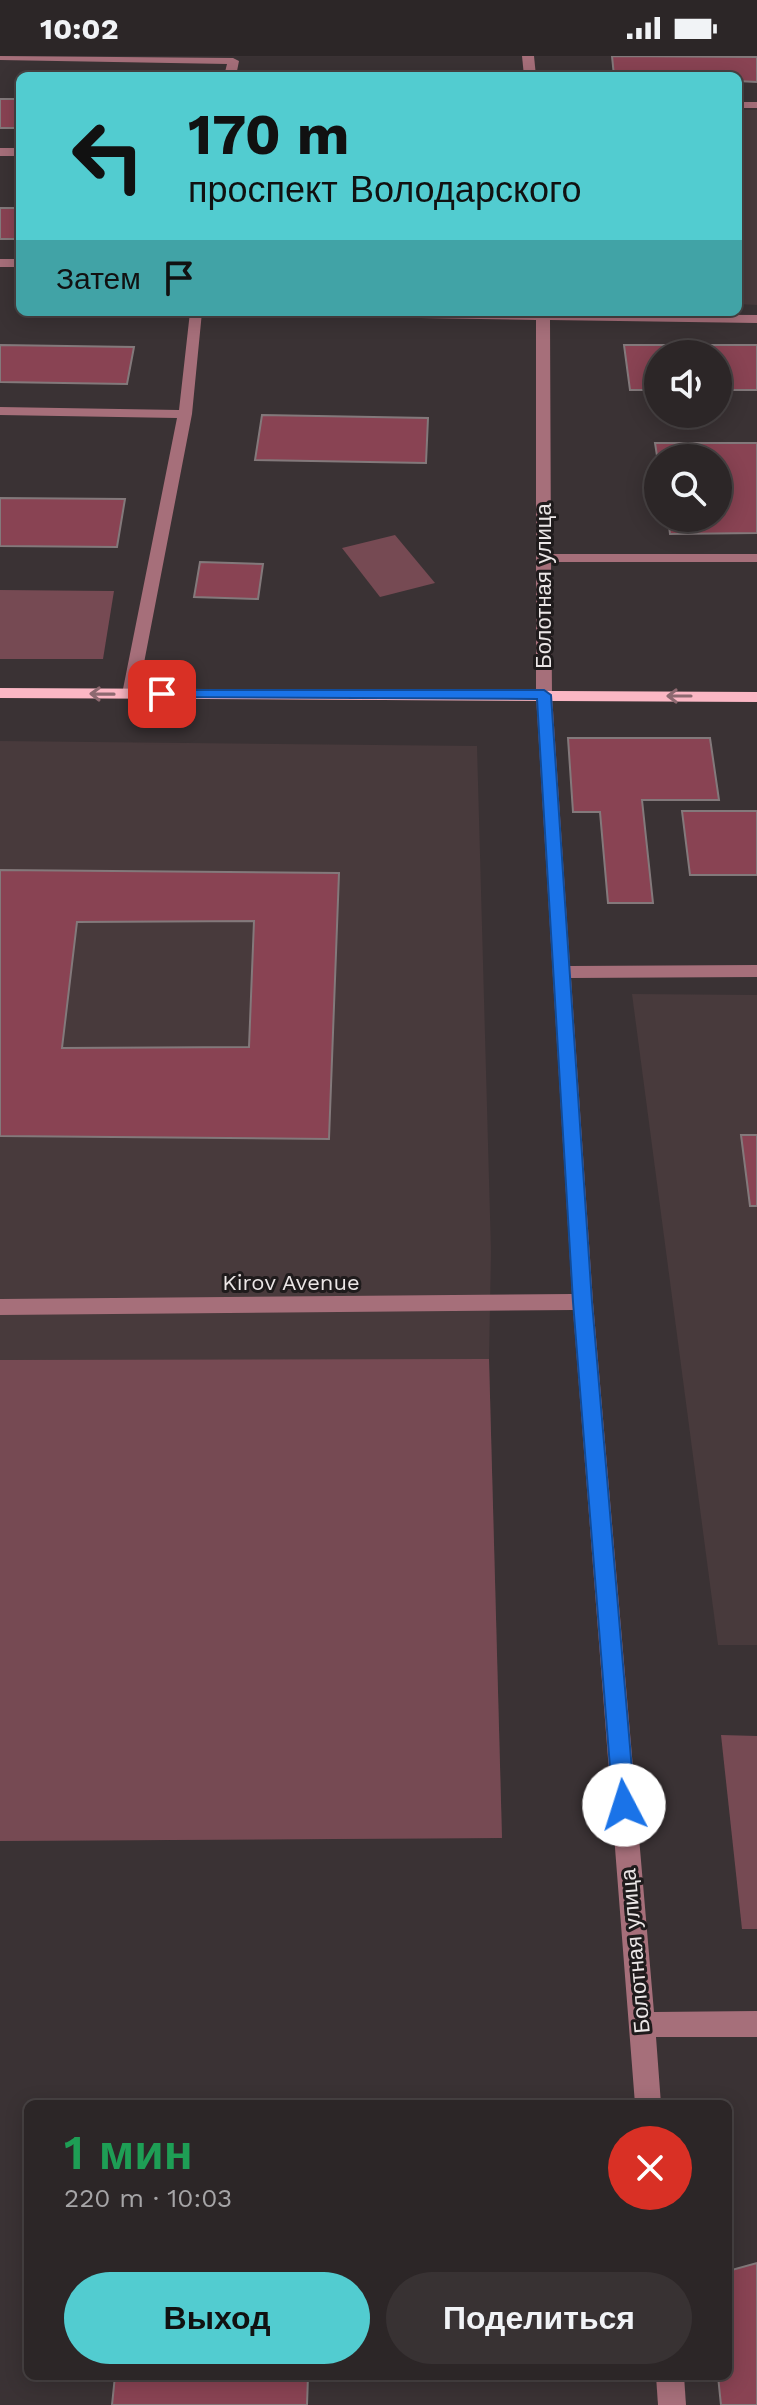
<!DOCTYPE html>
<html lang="ru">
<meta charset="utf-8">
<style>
body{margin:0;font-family:"Work Sans",sans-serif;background:#383233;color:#f1f3f6;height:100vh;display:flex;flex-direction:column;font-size:30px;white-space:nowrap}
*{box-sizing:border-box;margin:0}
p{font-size:26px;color:#a6a5a7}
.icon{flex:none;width:44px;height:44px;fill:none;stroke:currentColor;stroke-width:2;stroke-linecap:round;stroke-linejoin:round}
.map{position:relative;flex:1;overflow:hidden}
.side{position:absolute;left:24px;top:2044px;width:708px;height:280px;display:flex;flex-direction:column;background:#2c2627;border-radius:12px;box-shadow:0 4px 20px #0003,0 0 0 2px #484344}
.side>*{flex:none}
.top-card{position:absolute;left:16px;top:16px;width:726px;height:244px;border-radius:12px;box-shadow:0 4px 20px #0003,0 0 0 2px #484344;background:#52ccd0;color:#111;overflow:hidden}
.buttons{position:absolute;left:644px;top:284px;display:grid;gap:16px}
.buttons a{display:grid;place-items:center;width:88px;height:88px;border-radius:50%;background:#2c2627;box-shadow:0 4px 20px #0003,0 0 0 2px #484344;font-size:40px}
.pin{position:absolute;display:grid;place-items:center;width:68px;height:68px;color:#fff;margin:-34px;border-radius:16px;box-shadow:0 4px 12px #0006}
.me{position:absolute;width:88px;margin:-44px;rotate:355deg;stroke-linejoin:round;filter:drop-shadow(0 0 6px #0008)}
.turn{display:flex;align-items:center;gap:28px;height:168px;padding:0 40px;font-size:36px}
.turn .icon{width:104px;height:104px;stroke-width:2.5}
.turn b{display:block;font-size:56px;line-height:68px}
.then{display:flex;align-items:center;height:76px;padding:0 40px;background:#0003;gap:16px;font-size:30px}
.round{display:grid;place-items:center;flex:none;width:84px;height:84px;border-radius:42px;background:#383233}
.headline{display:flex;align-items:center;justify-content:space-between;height:136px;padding:0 40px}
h1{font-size:48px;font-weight:600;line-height:60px;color:#1e9e55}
.button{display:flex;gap:16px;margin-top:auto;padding:16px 40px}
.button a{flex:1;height:92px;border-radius:48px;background:#52ccd0;color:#111;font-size:32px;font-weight:600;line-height:92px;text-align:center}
.button a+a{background:#383233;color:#f1f3f6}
.status{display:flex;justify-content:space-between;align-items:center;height:56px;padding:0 40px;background:#2c2627;direction:ltr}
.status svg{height:22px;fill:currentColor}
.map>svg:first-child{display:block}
.built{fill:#483a3c}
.green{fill:#764a53}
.building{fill:#894353;stroke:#83797b;stroke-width:2;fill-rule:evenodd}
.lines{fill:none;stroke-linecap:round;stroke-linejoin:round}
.minor{fill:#a66f7a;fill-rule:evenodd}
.major{fill:#fbb7c4;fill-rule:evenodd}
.oneway{stroke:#8d6970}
.route{fill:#1a73e8;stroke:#114b97;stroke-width:2}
.labels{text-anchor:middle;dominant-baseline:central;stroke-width:6;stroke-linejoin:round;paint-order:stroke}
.street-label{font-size:22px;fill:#ebe6e6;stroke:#1f1b1c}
</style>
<div class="status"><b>10:02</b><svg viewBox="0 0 49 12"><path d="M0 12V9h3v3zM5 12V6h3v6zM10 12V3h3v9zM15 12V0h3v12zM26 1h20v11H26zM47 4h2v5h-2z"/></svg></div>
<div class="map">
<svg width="757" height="2349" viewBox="0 0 757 2349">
<rect width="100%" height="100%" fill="#3a3234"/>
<g class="built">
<path d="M738,54H757V249L738,248Z"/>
<path d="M0,685L477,690L491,1196L489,1303L502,1782L0,1785Z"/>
<path d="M632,938L757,939V1589H718Z"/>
</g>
<g class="green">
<path d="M395,479L435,527L380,541L342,492Z"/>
<path d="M0,534L114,535L103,603H0Z"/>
<path d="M489,1303L502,1782L0,1785V1304Z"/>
<path d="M721,1679L757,1680V1873H742Z"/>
</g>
<g class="building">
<path d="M612,0L757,1V26L738,25V20H614Z"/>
<rect x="0" y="43" width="20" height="29"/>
<rect x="0" y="152" width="20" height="31"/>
<path d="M0,289L134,291L127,328L0,326Z"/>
<path d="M624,289H757V334H718V298H658V334H630Z"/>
<path d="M262,359L428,362L426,407L255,404Z"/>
<path d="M655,387H757V477L670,478L668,462H718V402H658V406Z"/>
<path d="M0,442L125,443L117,491L0,490Z"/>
<path d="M200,506L263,508L258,543L194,541Z"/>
<path d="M568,682H710L719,744H642L653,847H608L600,756H573Z"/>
<path d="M682,755H757V819H690Z"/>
<path d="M0,814L339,817L329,1083L0,1080ZM254,865L249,991L62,992L77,866Z"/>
<path d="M741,1079H757V1150H750Z"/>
<path d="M757,2207V2349H721L718,2320H728V2215Z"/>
<path d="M115,2320H308L307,2349H112Z"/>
</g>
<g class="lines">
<g class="minor">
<path d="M0,0L233,2L239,5L236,20H224L227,8L0,4Z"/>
<path d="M522,0H534L536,20H524Z"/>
<rect x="738" y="46" width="19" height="6"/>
<rect x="0" y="92" width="20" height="8"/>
<rect x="0" y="203" width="20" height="8"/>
<path d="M190,256H202L192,358L138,638L130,643L122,638L177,362L0,359V351L179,354Z"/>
<path d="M296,256L757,259V267L550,264L551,498H757V506H551L552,639L570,910L757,909V921L571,922L593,1246L654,1956L757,1955V1981H656L661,2048H635L573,1254L0,1259V1243L572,1238L536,639V264L302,260Z"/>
<path d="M656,2320H684L686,2349H658Z"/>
</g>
<path class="major" d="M0,632L757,636V646L0,642Z"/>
</g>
<defs><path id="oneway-shaft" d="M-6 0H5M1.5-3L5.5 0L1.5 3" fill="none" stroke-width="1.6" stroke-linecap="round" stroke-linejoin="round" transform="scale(2)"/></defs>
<g class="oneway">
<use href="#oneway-shaft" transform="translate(102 638) rotate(-179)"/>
<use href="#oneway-shaft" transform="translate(679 640) rotate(-180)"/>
</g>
<path class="route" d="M162,634H544L551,639L592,1246L635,1749L631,1756L624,1759L616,1756L613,1749L573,1246L537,643L156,641V635Z"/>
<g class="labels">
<g class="street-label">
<text transform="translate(543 530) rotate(-90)">Болотная улица</text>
<text x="291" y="1226">Kirov Avenue</text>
<text transform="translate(635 1895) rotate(-95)">Болотная улица</text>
</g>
</g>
</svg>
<div class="buttons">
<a><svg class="icon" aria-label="sound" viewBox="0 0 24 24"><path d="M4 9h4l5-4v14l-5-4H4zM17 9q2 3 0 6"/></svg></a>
<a><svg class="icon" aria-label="search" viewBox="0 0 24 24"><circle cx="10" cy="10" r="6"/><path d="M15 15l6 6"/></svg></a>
</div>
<div class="pin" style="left:162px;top:638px;background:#d93025"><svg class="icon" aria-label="arrive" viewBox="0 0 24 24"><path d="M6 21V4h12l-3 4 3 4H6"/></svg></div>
<svg class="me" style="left:624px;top:1749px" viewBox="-20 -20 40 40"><circle r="19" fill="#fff"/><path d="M0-13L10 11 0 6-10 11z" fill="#1a73e8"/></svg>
<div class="top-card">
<div class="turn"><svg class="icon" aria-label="left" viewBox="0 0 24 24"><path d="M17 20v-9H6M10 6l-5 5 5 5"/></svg><div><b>170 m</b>проспект Володарского</div></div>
<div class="then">Затем<svg class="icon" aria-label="arrive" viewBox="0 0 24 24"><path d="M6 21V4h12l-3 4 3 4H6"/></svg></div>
</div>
<section class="side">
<div class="headline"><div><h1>1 мин</h1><p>220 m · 10:03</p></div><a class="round" style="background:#d93025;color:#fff"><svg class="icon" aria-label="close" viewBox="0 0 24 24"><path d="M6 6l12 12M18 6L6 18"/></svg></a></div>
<div class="button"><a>Выход</a><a>Поделиться</a></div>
</section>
</div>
